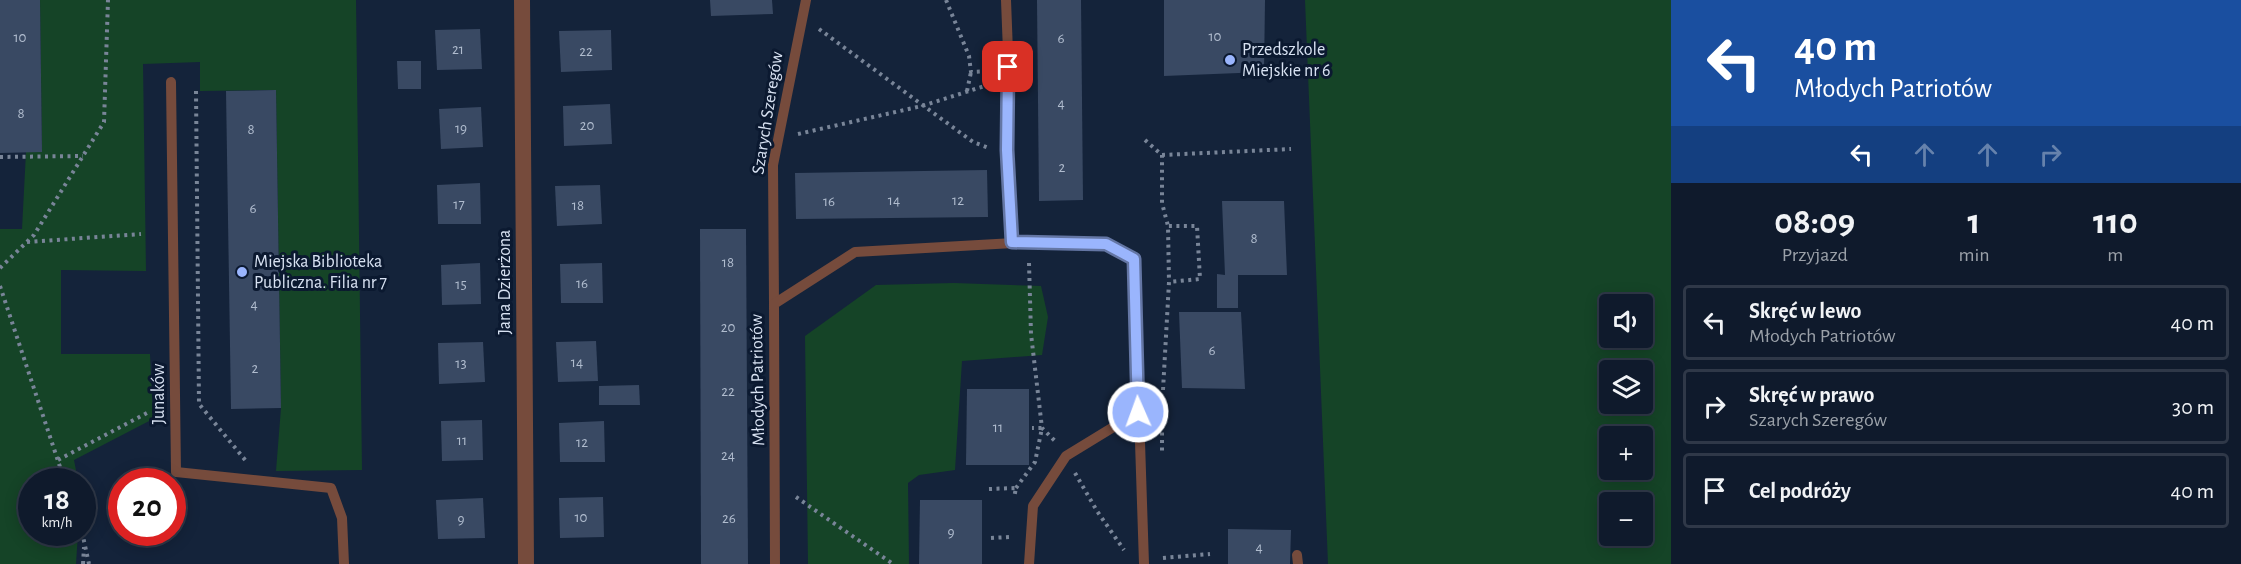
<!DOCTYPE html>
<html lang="pl">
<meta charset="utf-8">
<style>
body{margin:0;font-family:"Alegreya Sans",sans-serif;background:#1d2738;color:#f1f3f6;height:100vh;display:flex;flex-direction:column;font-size:22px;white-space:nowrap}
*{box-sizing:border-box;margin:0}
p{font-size:20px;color:#9ba1a9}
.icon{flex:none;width:33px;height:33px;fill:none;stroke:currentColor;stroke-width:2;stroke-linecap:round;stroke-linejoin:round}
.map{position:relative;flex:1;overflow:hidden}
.details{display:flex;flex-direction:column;background:#0f1a2c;width:570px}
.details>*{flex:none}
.banner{background:#1a4fa0;color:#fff;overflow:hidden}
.buttons{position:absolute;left:1599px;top:294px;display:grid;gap:12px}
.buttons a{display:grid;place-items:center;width:54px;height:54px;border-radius:6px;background:#0f1a2c;box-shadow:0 3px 15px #0003,0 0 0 2px #2f3848;font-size:30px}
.speed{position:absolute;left:18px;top:468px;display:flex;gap:12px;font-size:30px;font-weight:700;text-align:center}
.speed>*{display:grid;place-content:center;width:78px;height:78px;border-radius:50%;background:#0f1a2c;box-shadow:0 3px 15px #0003,0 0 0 2px #2f3848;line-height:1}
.speed small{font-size:15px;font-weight:400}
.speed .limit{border:9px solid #d22;background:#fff;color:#111}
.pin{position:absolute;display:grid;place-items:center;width:51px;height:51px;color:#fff;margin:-26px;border-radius:12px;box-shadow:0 3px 9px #0006}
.me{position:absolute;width:66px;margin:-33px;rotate:358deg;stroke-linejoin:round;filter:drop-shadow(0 0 4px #0008)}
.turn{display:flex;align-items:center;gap:21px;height:126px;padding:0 24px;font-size:27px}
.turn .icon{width:78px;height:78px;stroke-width:2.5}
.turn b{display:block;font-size:42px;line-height:51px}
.lanes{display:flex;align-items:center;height:57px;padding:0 24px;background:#0003;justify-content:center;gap:30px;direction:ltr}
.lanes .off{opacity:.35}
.eta{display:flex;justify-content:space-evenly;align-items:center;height:102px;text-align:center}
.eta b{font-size:36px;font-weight:600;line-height:42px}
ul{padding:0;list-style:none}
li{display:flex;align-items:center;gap:18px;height:75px;margin:0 12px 9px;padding:0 12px;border:3px solid #2f3848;border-radius:6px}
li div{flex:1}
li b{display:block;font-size:22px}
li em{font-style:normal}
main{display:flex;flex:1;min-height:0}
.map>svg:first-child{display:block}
.green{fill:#154427;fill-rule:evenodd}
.building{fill:#394963}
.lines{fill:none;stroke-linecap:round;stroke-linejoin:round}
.path{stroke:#798598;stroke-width:4;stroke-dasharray:3 4.5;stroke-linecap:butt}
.service{stroke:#764b3c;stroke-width:10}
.minor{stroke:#764b3c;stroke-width:16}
.route-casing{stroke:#6476a4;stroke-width:15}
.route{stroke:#9ab5fd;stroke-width:10}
.poi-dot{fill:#9ab5fd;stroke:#0b1930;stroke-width:2}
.labels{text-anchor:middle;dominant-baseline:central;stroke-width:6;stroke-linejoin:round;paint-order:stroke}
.number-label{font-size:15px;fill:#b0bcce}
.poi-label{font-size:18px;fill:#d8e2f2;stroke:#0b1930;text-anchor:start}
.street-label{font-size:18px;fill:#d8e2f2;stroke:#0b1930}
</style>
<main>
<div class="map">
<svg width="1671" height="564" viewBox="0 0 1671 564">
<rect width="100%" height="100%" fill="#14233a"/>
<g class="green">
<path d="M40,0H356L362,470L276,471L281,408L276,90L200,91V62L143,64L146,271L61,270V354H150L153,419L74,460L78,481L32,482V532L78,533L76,564H0V229H22L26,152H42Z"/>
<path d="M1305,0H1671V564H1328ZM1610,304H1642V338H1610ZM1610,370H1642V404H1610ZM1610,436H1642V470H1610ZM1610,502H1642V536H1610Z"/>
<path d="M954,283L1041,286L1048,317L1042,355L962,361L955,470L919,475L908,483L909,564H808L805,336L876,285Z"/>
</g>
<g class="building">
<path d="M0,0H40L42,152L0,153Z"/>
<path d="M710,0H772L773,14L711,16Z"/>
<path d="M1037,0H1081L1083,200L1039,201Z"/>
<path d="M1164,0H1265L1264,72L1164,76Z"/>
<path d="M480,29L482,69L437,70L435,30Z"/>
<path d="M611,30L612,70L561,72L559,31Z"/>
<path d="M397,61H421V89H398Z"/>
<path d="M276,90L281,408L231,409L226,91Z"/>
<path d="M610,104L612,144L564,146L563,106Z"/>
<path d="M481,107L483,147L441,149L439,109Z"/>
<path d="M987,170L988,217L796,219L795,173Z"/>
<path d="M480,183L481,224H438L437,185Z"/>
<path d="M600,185L602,224L557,226L555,186Z"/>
<path d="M1222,201H1284L1287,275H1238V308H1217V274L1225,275Z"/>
<path d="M700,229H746L748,564H701Z"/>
<path d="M480,263L481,304L442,305L441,265Z"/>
<path d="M602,263L603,303H561L560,264Z"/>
<path d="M1179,312H1241L1245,389L1182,388Z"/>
<path d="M596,341L598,381L558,382L556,342Z"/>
<path d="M483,342L485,382L439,384L438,343Z"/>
<path d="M639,385L640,405H599V386Z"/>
<path d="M967,389H1029V465H966Z"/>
<path d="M482,420L483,460L442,461L441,421Z"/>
<path d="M604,421L605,462H560L559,423Z"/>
<path d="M603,497L604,537L560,538L559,498Z"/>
<path d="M483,498L485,538L438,539L436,500Z"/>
<path d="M920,500H982V564H919Z"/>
<path d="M1228,529L1291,530L1290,564H1228Z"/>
</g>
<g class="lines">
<g class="path">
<path d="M946,0L969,56L971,72L990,71"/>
<path d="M819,29L973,142L989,148"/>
<path d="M196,91L199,404L246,461"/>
<path d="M967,91L971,72"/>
<path d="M798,134L922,106L991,84"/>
<path d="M1145,140L1162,155V203L1168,226"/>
<path d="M1162,155L1291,149"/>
<path d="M0,157L83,156"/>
<path d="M27,242L141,234"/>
<path d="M1029,263L1031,334L1042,428L1055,441"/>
<path d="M0,268L34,235L104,122L108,0"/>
<path d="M0,286L65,482"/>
<path d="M1163,390L1169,282L1200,279L1197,226H1168L1169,282"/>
<path d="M1162,425V452"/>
<path d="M58,460L147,413"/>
<path d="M1075,473L1097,511L1124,550"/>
<path d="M1016,488L1035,462L1042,428H1032"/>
<path d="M989,489L1016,488L1014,498"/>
<path d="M796,497L893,564"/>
<path d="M82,532L89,564"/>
<path d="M991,538L1010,537"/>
<path d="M1163,558L1210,554"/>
<path d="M83,564L84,547"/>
</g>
<g class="service">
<path d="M1006,0L1009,78L1007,150L1012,242"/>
<path d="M171,82L176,472L331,488L342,518L344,564"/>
<path d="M774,304L773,165L806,0"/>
<path d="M1297,555L1298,564"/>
<path d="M775,564L774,304L855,252L1032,242L1106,244L1134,259L1144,564"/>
<path d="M1029,564L1033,506L1066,456L1138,412"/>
</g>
<path class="minor" d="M522,0L526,564"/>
</g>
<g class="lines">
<defs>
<path id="route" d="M1008,67L1007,150L1012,242L1106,244L1134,259L1138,412"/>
</defs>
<use href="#route" class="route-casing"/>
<use href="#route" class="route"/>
</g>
<g class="poi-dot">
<circle cx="1230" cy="60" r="6"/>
<circle cx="242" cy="272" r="6"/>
</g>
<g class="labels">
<g class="number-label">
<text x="1215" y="36">10</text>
<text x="20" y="37">10</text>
<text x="1061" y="38">6</text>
<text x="458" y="49">21</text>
<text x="586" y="51">22</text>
<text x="1061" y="103">4</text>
<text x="21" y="113">8</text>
<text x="587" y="125">20</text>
<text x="461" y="128">19</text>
<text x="251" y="129">8</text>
<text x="1062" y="167">2</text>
<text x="894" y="200">14</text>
<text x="958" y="200">12</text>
<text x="829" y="201">16</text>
<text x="459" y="204">17</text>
<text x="578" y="205">18</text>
<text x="253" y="208">6</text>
<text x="1254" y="238">8</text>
<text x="728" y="262">18</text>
<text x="582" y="283">16</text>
<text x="461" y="284">15</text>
<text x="254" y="304">4</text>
<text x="728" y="327">20</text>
<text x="1212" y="350">6</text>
<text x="577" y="362">14</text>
<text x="461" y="363">13</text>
<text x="255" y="368">2</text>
<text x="728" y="391">22</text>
<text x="998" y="427">11</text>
<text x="462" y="440">11</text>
<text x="582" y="442">12</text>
<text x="728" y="455">24</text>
<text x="581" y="517">10</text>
<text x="729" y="518">26</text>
<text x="461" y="519">9</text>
<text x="951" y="532">9</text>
<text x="1259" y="547">4</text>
</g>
<g class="poi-label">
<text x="1242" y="50">Przedszkole<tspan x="1242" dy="21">Miejskie nr 6</tspan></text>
<text x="254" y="262">Miejska Biblioteka<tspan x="254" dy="21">Publiczna. Filia nr 7</tspan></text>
</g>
<g class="street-label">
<text transform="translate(768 113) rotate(-81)">Szarych Szeregów</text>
<text transform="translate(505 282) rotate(-90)">Jana Dzierżona</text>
<text transform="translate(758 380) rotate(-91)">Młodych Patriotów</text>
<text transform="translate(159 394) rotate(-90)">Junaków</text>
</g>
</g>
</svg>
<div class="buttons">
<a><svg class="icon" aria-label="sound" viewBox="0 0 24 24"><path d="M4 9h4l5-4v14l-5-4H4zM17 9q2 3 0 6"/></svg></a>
<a><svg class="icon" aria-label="layers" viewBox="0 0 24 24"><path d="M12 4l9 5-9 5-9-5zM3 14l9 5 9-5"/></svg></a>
<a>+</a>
<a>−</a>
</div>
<div class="speed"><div>18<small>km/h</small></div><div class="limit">20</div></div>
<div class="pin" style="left:1008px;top:67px;background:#d93025"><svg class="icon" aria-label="arrive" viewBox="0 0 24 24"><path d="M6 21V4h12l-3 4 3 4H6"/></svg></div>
<svg class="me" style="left:1138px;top:412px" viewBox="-20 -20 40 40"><circle r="17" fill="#9ab5fd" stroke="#fff" stroke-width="3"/><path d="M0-11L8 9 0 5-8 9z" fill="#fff"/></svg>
</div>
<section class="details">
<div class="banner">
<div class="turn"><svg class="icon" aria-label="left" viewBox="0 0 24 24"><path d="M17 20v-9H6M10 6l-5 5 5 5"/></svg><div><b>40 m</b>Młodych Patriotów</div></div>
<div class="lanes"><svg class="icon" aria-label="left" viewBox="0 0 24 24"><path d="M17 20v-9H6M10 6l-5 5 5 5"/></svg><svg class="icon off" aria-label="ahead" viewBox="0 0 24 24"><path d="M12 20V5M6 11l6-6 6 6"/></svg><svg class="icon off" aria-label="ahead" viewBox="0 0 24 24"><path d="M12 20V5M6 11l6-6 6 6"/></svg><svg class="icon off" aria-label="right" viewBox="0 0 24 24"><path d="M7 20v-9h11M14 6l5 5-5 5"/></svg></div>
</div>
<div class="eta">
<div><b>08:09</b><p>Przyjazd</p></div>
<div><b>1</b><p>min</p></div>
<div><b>110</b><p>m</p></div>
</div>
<ul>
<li><svg class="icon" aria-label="left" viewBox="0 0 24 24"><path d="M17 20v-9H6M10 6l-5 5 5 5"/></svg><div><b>Skręć w lewo</b><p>Młodych Patriotów</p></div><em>40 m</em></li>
<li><svg class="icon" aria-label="right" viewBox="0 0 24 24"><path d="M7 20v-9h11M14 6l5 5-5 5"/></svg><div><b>Skręć w prawo</b><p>Szarych Szeregów</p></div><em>30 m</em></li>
<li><svg class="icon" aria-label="arrive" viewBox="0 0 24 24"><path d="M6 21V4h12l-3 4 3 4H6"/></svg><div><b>Cel podróży</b></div><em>40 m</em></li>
</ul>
</section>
</main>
